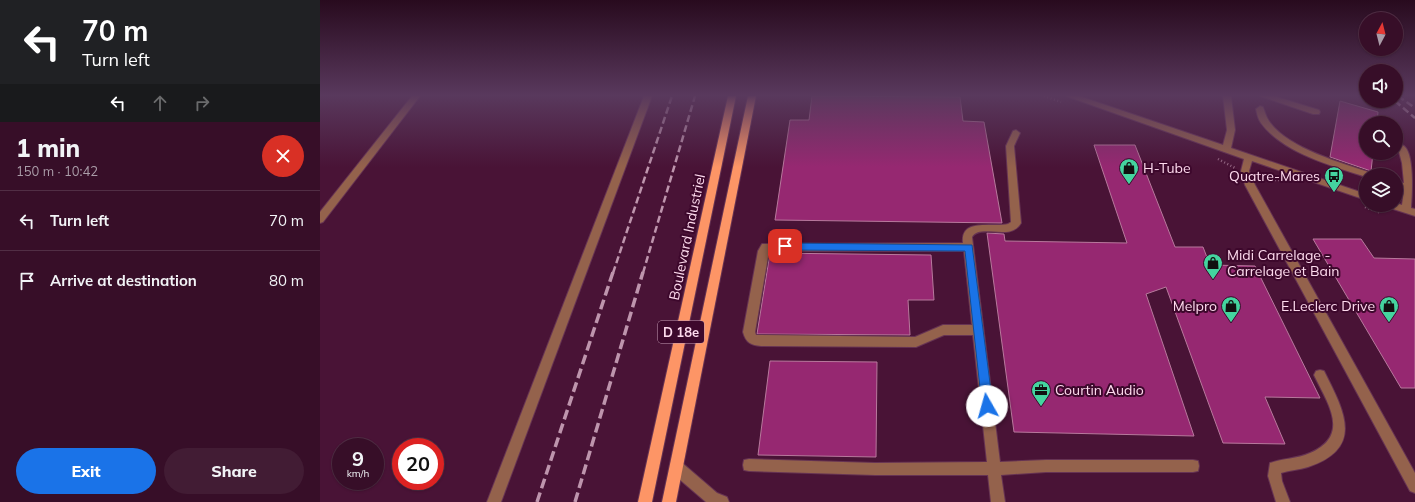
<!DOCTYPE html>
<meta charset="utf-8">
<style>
body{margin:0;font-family:Mulish,sans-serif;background:#421c34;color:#f1f3f6;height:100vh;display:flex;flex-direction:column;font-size:15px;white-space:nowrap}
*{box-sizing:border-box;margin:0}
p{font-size:13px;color:#aa9ca8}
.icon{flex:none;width:22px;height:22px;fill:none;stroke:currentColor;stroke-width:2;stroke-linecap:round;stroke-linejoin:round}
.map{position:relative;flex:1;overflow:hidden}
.side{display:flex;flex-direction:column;background:#370e28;width:320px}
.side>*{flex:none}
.banner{background:#202124;color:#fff;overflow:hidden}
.needle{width:26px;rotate:7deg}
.fabs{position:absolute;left:1039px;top:12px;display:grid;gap:8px}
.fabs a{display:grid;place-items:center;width:44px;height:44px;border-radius:50%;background:#370e28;box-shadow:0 1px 3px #0004,0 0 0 1px #512e45;font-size:20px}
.speed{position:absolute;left:12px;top:438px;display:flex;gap:8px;font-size:20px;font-weight:700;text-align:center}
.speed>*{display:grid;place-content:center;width:52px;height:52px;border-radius:50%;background:#370e28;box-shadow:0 1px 3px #0004,0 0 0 1px #512e45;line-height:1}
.speed small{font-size:10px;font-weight:400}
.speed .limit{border:6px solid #d22;background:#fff;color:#111}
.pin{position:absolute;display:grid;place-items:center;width:34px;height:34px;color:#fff;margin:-17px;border-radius:8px;box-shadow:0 2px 6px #0006}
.me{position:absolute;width:44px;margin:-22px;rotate:353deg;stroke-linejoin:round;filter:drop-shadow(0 0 3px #0008)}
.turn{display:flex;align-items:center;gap:14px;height:84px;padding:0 16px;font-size:18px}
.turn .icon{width:52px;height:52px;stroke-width:2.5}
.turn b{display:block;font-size:28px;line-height:34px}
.lanes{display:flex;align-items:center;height:38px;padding:0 16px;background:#0003;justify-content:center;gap:20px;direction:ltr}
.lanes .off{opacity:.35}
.round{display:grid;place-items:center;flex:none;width:42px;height:42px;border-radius:21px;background:#421c34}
.head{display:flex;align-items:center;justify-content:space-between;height:68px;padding:0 16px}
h1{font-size:24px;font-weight:800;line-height:30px}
.cta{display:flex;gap:8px;margin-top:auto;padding:8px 16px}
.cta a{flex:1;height:46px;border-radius:24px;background:#1a73e8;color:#fff;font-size:16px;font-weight:800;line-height:46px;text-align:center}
.cta a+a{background:#421c34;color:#f1f3f6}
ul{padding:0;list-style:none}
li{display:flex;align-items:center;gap:12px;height:60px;padding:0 16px;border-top:1px solid #512e45}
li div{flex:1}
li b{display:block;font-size:15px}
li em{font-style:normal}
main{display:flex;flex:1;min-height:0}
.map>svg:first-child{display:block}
.building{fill:#962871;stroke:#b8799d}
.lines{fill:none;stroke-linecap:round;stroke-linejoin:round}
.minor-casing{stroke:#663353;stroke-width:2}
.major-casing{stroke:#663353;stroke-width:2}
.path{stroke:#976985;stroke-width:2.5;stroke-dasharray:1 2.5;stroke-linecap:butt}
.minor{fill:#94624c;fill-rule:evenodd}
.major{fill:#fd9566;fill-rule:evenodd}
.rail-far1{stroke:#be95ad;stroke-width:2.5;stroke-dasharray:7 3.5;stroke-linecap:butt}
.rail{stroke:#be95ad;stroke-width:3.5;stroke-dasharray:10 4.5;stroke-linecap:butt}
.route{fill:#1a73e8;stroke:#114b97}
.labels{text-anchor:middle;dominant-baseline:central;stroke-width:4;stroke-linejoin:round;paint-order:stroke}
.shield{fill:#3d082c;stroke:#c49cb4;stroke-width:1}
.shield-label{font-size:13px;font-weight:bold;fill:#fedbee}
.poi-label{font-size:14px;fill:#fedbee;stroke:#3d082c;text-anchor:start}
.street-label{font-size:14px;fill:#fedbee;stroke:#3d082c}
</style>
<main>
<section class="side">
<div class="banner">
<div class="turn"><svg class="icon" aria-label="left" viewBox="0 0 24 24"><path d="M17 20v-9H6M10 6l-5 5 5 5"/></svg><div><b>70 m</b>Turn left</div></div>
<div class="lanes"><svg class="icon" aria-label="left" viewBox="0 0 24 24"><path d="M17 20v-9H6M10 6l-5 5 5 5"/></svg><svg class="icon off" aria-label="ahead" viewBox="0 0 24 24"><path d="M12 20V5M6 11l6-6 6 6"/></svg><svg class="icon off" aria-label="right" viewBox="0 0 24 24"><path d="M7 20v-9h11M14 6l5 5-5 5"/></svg></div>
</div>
<div class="head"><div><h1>1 min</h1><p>150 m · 10:42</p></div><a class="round" style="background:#d93025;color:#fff"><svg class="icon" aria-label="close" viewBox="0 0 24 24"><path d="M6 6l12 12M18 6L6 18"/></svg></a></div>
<ul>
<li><svg class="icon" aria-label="left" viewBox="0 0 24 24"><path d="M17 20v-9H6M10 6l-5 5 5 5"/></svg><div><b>Turn left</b></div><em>70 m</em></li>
<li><svg class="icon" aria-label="arrive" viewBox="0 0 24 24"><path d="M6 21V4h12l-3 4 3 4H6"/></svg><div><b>Arrive at destination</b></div><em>80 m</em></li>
</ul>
<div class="cta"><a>Exit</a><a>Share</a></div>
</section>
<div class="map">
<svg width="1095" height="502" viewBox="0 0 1095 502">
<rect width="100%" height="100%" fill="#491336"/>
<g class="building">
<path d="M492,96L640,97L643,121L664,122L682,223L455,220L470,120H489Z"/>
<path d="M1020,101L1058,112L1057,123H1046V153H1053L1051,171L1010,157Z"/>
<path d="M774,145H815L855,247H883L890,265L935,266L1000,398L945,397L965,444L903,443L846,287L826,294L874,436L694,432L667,233L684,234L685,241L807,243Z"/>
<path d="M993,239H1041L1054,258L1095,259V388H1081Z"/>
<path d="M450,253L611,255L614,300H588L590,335L437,334Z"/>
<path d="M450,361L557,362L556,457L438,455Z"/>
</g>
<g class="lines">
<defs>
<g id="minor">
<path d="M92,96H100L3,222L0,223V212Z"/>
<path d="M324,96H332L181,502H167Z"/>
<path d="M746,96H759L903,145L907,130L903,96H911L915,130L911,148L1046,194V200L932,161L929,171L935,185L1095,473V493L1090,491L925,185L921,171L924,159Z"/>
<path d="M940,96H954L999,110L1000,112L999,114H993Z"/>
<path d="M940,106L943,107C945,112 946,117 949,121C967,148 1022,163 1052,173L1053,175H1046V177C1012,166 963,153 941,123C938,119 937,114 936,109Z"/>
<path d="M696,130L700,133L694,146L701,223C690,242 661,223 652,237L680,462L726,460H873L878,461L879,466L878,471L873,472H726L681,475L685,502H671L668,475H555L429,471L424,470L423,465L424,460L429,459L555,463L667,462L653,335H624L596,347L441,346C431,345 426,343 423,332L438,251L442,244L643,243C640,217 673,228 688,224L691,222L686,146L693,131ZM449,251H644L652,325H623L595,337L436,335L435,332Z"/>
<path d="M1082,145C1095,149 1092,196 1091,208L1095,209V216L1067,207L1065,205H1076V203L1082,205L1084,190L1076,187V181L1084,183L1082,163L1078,148Z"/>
<path d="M1000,370L1004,371C1024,411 1045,448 988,467C979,470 970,470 961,473L962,481L970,502H956L948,476L950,463C963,458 977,459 990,453C1031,435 1008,404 994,375L996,371Z"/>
<path d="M356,461L361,462L397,493L407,497L409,502H386L351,472L350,467L351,462Z"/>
</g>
<g id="major">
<path d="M408,96H416L332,502H318Z"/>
<path d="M428,96H436L356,502H342Z"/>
</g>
</defs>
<use href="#minor" class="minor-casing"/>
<use href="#major" class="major-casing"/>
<g class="path">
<path d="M724,96L741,102"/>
<path d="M898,159L915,168"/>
<path d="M938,175L954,180H961"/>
<path d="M1045,207L1061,213"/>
</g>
<use href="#minor" class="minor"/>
<use href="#major" class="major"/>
<g class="rail-far1">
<path d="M1078,96L1095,108"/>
<path d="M1075,101L1095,118"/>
<path d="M293,273L352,96"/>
<path d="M323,273L375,96"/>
</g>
<g class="rail">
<path d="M217,502L293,272"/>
<path d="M255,502L323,272"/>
</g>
</g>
<linearGradient id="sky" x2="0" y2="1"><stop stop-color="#280a1e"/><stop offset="0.57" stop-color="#59395d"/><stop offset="1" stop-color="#59395d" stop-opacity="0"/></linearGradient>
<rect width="1095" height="167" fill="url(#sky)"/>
<path class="route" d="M465,243L652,245L673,406L671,410L667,412L664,410L662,406L645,251L465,250L460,246Z"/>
<defs>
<symbol id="shop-pin" viewBox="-11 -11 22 30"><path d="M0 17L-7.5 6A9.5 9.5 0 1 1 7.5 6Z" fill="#44d49f" stroke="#3d082c"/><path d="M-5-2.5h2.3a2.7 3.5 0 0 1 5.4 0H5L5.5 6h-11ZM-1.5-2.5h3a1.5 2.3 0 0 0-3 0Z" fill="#111"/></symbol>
<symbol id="bus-pin" viewBox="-11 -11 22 30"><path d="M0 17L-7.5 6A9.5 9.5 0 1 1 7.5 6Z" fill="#44d49f" stroke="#3d082c"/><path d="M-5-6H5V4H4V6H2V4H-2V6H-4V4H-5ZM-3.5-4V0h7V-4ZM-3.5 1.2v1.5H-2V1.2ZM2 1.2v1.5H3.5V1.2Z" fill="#111"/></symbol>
<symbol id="office-pin" viewBox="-11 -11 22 30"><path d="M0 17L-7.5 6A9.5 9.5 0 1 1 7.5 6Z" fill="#44d49f" stroke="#3d082c"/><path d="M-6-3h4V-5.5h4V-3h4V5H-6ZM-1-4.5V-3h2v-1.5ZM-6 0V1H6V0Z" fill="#111"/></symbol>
</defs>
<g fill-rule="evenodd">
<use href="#shop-pin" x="798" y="157" width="22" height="30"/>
<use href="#bus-pin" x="1003" y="165" width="22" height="30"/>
<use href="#shop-pin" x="882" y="252" width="22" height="30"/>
<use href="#shop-pin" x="900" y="295" width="22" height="30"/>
<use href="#shop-pin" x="1058" y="295" width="22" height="30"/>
<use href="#office-pin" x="710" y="379" width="22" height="30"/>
</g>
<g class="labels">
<rect class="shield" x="338" y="321" width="46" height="22" rx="3"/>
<g class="shield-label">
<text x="361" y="332">D 18e</text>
</g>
<g class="poi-label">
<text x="823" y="168">H-Tube</text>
<text x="1000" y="176" text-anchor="end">Quatre-Mares</text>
<text x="907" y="255">Midi Carrelage -<tspan x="907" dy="16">Carrelage et Bain</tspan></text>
<text x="897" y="306" text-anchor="end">Melpro</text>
<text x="1055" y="306" text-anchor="end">E.Leclerc Drive</text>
<text x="735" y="390">Courtin Audio</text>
</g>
<g class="street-label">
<text transform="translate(367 237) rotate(-78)">Boulevard Industriel</text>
</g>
</g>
</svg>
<div class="fabs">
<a><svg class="needle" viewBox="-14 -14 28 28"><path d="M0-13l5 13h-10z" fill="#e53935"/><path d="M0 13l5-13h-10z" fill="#aa9ca8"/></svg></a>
<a><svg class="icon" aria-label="sound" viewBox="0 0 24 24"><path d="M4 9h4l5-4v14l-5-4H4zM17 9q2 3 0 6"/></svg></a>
<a><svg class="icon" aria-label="search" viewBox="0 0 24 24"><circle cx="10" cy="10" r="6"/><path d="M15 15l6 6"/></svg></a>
<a><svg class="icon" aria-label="layers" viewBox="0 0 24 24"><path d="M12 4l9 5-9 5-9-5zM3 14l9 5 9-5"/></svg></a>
</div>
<div class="speed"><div>9<small>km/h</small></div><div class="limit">20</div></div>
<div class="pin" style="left:465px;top:246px;background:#d93025"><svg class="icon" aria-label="arrive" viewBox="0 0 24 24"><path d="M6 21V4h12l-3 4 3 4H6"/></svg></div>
<svg class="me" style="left:667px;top:406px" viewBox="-20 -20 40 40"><circle r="19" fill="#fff"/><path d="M0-13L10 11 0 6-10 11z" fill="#1a73e8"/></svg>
</div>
</main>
